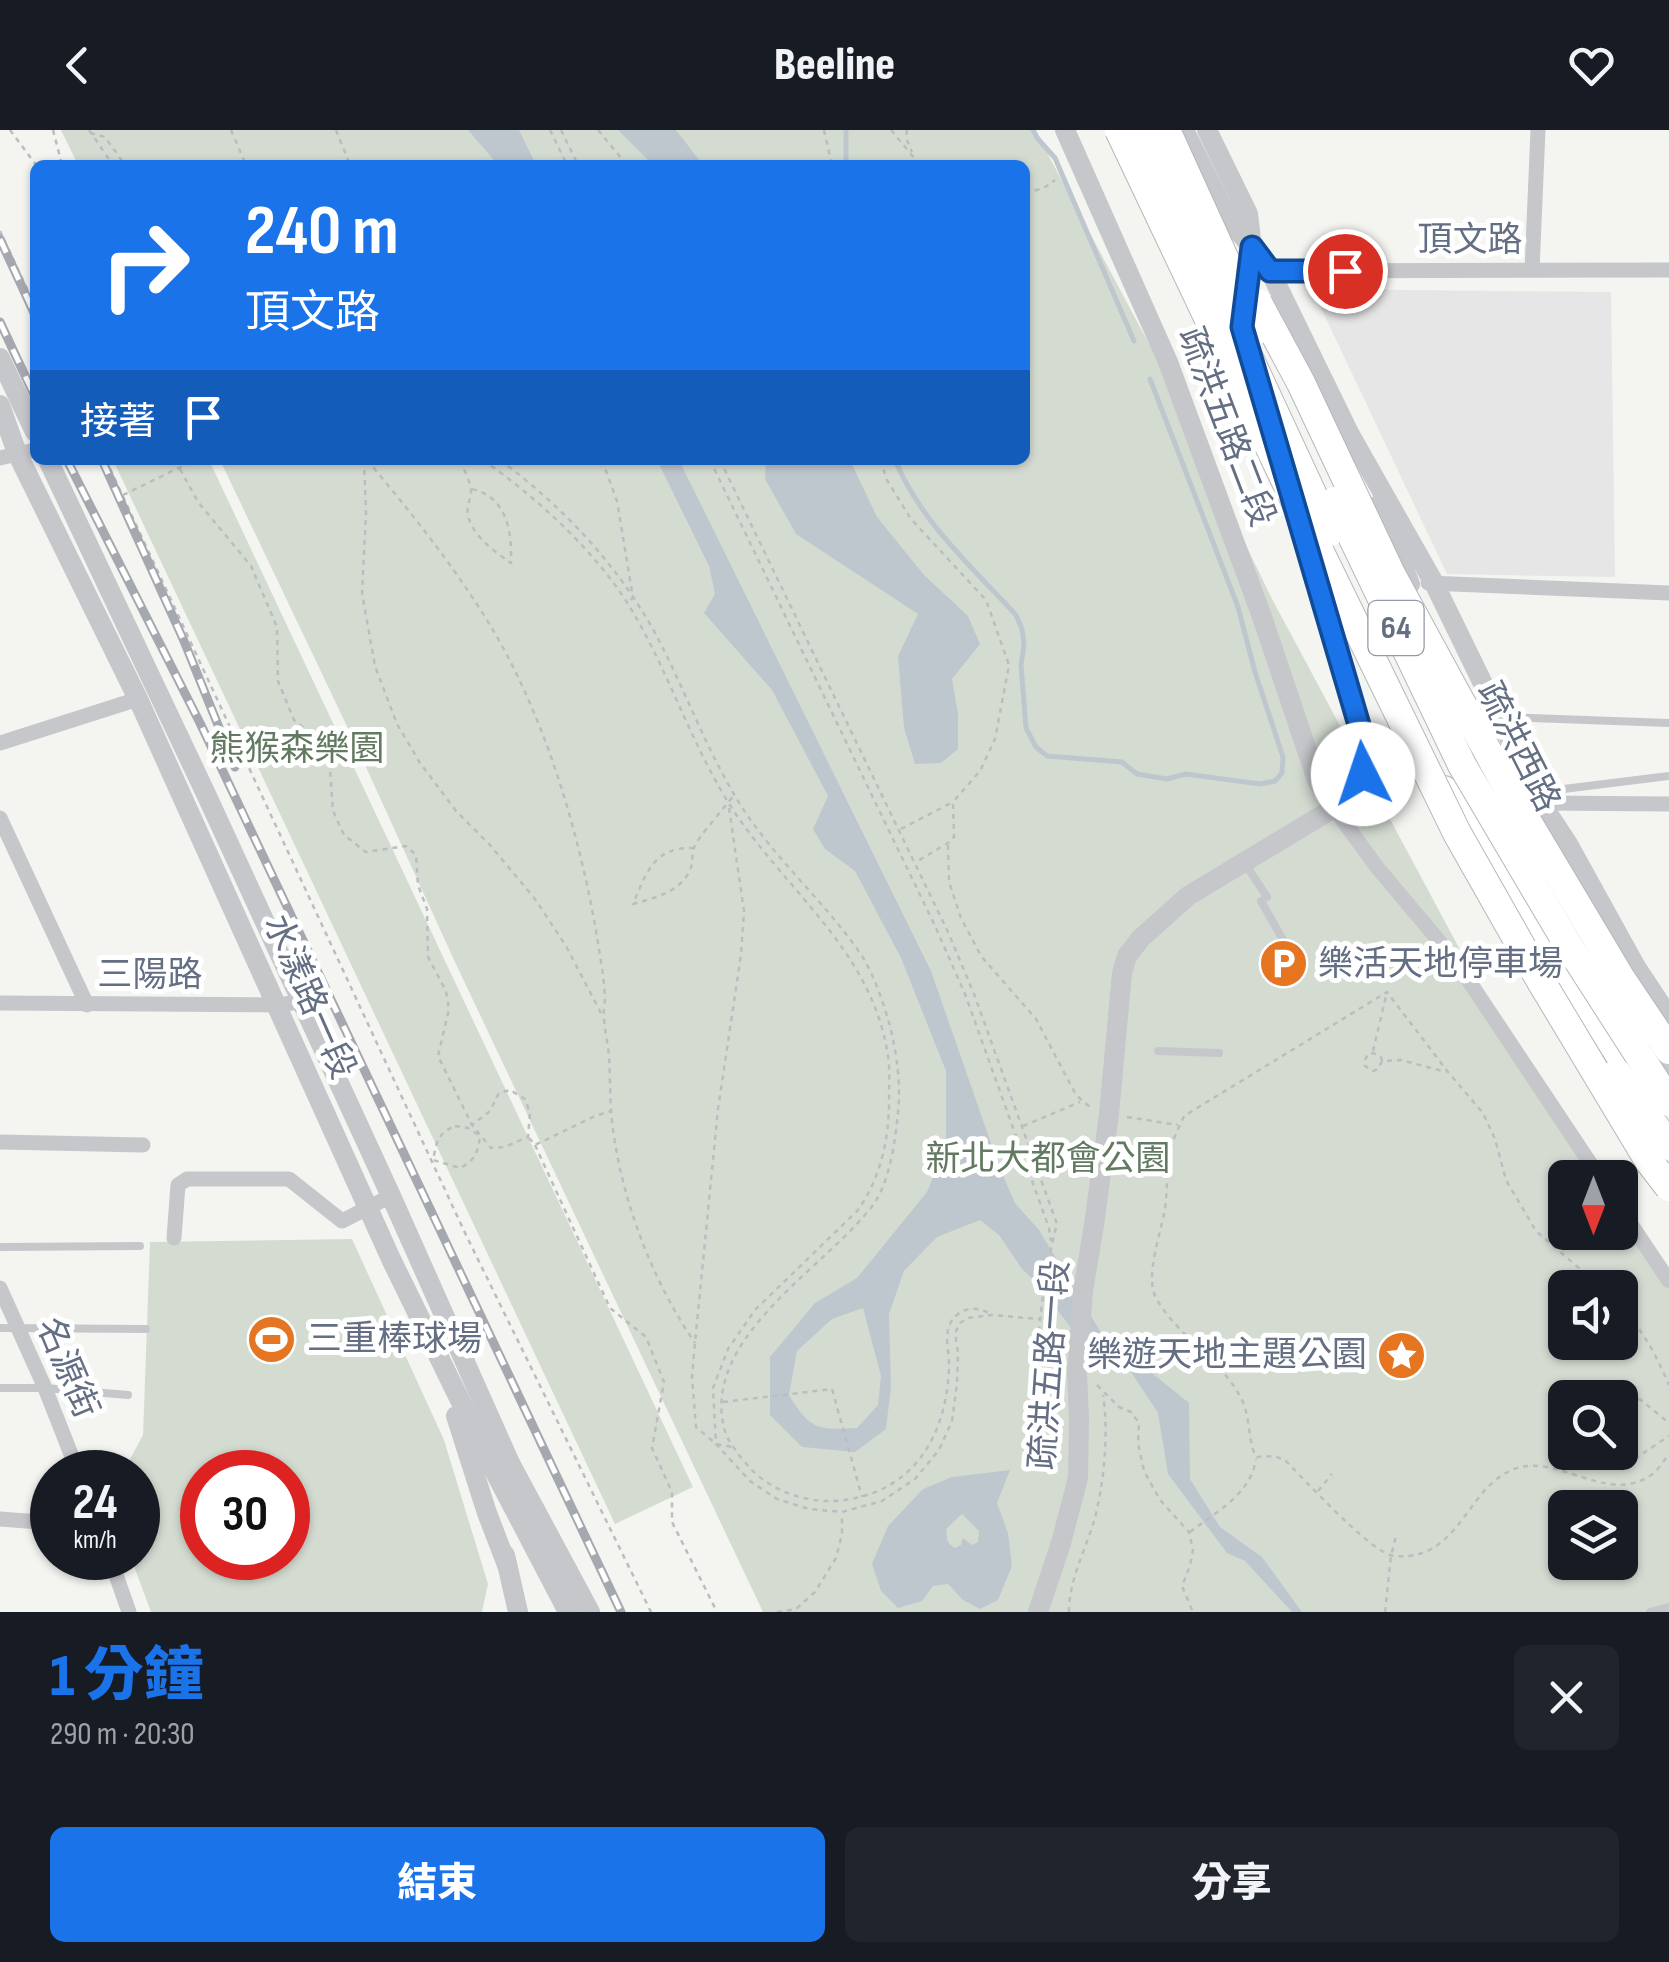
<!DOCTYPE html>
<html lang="zh-TW">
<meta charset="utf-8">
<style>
body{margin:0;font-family:"Sofia Sans Condensed","Noto Sans TC",sans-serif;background:#20242c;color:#f1f3f6;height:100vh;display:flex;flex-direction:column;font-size:38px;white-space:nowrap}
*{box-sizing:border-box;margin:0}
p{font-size:32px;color:#9ea1a6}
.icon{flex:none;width:55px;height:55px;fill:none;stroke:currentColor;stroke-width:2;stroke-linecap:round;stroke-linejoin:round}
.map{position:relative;height:1482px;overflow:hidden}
.drawer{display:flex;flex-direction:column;background:#171b24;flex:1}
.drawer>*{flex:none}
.guide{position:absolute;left:30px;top:30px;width:1000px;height:305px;border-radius:15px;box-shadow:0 2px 8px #0004;background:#1a73e8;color:#fff;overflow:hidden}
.needle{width:65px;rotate:180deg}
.controls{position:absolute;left:1548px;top:1030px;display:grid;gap:20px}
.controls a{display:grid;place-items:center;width:90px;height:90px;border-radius:15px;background:#171b24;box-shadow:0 2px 8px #0004;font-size:50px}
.speed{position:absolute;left:30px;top:1320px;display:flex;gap:20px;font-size:50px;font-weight:700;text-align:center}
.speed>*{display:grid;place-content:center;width:130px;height:130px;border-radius:50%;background:#171b24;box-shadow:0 2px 8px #0004;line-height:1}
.speed small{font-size:25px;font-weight:400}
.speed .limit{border:15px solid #d22;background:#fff;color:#111}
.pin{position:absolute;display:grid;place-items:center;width:85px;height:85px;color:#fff;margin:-42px;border:5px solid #fff;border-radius:50%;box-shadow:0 2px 10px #0007}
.me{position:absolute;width:110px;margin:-55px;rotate:356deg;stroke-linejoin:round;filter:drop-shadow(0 0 8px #0008)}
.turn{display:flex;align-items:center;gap:35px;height:210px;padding:0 50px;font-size:45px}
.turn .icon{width:130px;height:130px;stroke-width:2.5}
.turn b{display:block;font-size:70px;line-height:85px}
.then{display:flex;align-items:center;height:95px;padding:0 50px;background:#0003;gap:20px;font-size:38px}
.round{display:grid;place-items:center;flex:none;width:105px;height:105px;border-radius:15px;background:#20242c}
.summary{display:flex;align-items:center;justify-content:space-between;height:170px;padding:0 50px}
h1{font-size:60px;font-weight:800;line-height:75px;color:#1a73e8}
.action{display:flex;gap:20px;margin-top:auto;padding:20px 50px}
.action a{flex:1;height:115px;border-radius:15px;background:#1a73e8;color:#fff;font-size:40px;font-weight:800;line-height:115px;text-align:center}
.action a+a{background:#20242c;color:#f1f3f6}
header{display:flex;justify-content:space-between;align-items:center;height:130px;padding:0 50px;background:#171b24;font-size:45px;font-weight:800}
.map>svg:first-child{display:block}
.built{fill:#e5e6e5}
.green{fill:#d4dcd2;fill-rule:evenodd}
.water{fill:#bfc7ce;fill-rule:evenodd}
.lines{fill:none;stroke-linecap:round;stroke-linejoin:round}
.stream{stroke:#bfc7ce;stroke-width:5}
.trunk-casing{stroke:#b5b7bb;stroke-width:30}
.path{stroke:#bcbdc0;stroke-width:2.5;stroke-dasharray:5 5;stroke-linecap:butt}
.service{stroke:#c5c7cb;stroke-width:8}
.minor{stroke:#c5c7cb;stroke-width:15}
.tertiary{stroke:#c5c7cb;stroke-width:20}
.trunk{stroke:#fff;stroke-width:28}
.rail-casing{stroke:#a5a8af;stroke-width:9}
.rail{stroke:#fff;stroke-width:5;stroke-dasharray:15;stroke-linecap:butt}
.trunk-bridge-casing{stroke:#b5b7bb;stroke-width:30;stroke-linecap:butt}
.trunk-bridge{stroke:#fff;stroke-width:28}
.route-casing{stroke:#114b97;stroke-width:25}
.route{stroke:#1a73e8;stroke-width:18}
.labels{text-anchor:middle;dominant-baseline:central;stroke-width:10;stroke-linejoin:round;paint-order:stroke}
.shield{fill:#fff;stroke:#929aa8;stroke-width:2.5}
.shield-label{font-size:32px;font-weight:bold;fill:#646f83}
.street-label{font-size:35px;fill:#646f83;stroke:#fff}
.park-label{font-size:35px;fill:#637a62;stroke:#fff}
.poi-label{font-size:35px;fill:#646f83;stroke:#fff;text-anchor:start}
</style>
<header><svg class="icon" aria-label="back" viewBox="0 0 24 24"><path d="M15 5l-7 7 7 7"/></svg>Beeline<svg class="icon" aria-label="heart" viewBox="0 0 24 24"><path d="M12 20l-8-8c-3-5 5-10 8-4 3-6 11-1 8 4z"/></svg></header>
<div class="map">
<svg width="1669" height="1482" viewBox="0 0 1669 1482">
<rect width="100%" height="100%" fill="#f4f5f1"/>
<path class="built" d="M1312,159L1611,162L1615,447L1447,444Z"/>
<g class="green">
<path d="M61,0H1035L1149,214L1271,467L1503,900L1598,1047L1565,1048V1102H1620V1081L1669,1157V1482H763L454,830L355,613L220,330H1025V35H78ZM1565,1158H1620V1212H1565ZM1565,1268H1620V1322H1565ZM1565,1378H1620V1432H1565Z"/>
<path d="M113,330H209L693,1357L615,1394Z"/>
<path d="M352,1109L444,1310L488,1454L482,1482H151L131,1428H138V1342H123L143,1305L150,1112ZM202,1342H288V1428H202Z"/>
</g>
<g class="water">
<path d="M468,0H519L536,35H498Z"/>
<path d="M618,0H676L703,35H653Z"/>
<path d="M657,330H679L931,841L999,1036L1015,1073L1039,1100L1100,1201L1189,1273L1190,1349L1220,1397L1262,1427L1302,1482H1292L1245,1431L1227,1423L1168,1344L1158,1283L1129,1239L1071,1198L1036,1152L1022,1139L999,1105L980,1090L937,1107L904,1141L889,1184L891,1257L886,1299L855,1322L802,1317L770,1285V1227L815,1173L857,1148L927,1062L946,1015V941L901,828L855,741L825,719L813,699L828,666L772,560L704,483L715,464L709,436ZM863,1178L881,1246L878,1275L857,1298C818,1300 810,1300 789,1265L797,1221L832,1189Z"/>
<path d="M766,330H850L877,387L924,445L968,486L980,514L952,549L958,584V619L941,633L915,634L904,598L898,526L918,484L796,404L765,349Z"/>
<path d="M1010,1340L997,1373L1008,1403L1012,1436L998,1470L980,1479L963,1470L948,1454L933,1456L922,1471L898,1478L881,1461L872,1434L888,1396L923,1359L952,1347ZM962,1384L979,1401L978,1412L972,1415L963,1408L961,1415L955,1418C946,1413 946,1407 947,1398Z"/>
</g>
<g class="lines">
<g class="stream">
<path d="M846,0V35"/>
<path d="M1033,0L1038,9L1055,28L1134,211"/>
<path d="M895,330C921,392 971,436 1016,485L1022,499L1024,515L1021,535L1026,598L1036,617L1047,626L1122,632L1137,644L1167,649L1186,644L1260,654L1275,651L1282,643L1283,627L1255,542L1238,477L1150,249"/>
</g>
<defs>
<path id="trunk" d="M1444,660L1503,742L1643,962"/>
</defs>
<use href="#trunk" class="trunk-casing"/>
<g class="path">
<path d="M10,0L36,35"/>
<path d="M53,0L62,35"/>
<path d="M89,0L113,35"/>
<path d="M231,0L246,35"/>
<path d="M336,0L350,35"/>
<path d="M550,0L567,35"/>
<path d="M561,0L578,35"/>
<path d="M598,0L627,35"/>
<path d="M824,0L832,35"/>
<path d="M891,0L920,35"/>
<path d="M907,0L906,8L912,22"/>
<path d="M90,3L105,7L125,35"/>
<path d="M1025,63L1044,58L1055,50"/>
<path d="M0,101L35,176"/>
<path d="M106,330L466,1105L651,1482"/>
<path d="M364,330L366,383L362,463L375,536L397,594L420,633L456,681L490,715L535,769L566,816L603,887"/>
<path d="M367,330C409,380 450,431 485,487C543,579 579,700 597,807C600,826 604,847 605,867C605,874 603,882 604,889C605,902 608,914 609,927C610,944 610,962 611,980C617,1058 650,1148 695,1213"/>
<path d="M461,330C463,340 471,351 471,361C471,369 466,376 468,385C472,406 495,422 511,433C512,402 507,366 471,359"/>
<path d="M483,330C535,366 594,420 628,474C667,537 689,609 728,672C782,759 872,818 888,926C890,938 889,952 889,964C890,1004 882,1046 858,1080L755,1180L728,1219L713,1258L716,1314L750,1351L777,1369L809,1379L842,1382L882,1371L915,1349L939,1320L952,1291L957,1254L958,1223L955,1203L960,1193L967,1188L992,1185L1039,1189"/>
<path d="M500,330C562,376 616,433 654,501C683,555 704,614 735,666C769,724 822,768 860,823C874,844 883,872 890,896C897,925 901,954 898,983C895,1011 890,1052 873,1075C826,1138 702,1206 724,1298C727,1311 741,1328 750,1338C773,1363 812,1375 845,1370C915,1360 946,1305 949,1239C950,1224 943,1206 951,1192C960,1177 978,1175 992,1185"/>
<path d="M602,330L617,371L633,468L628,472"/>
<path d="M710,330L935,796L965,864L1049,1098L1051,1111"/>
<path d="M720,330L948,802L974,864L1057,1094C1044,1142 1039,1192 1036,1242H1059"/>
<path d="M880,330L887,350L911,389L986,470L1009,535L995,609L980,641L953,672L954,707L948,713L916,732"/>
<path d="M180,339L198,372L251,436L277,497L278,551L294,590L316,608L329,625L333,681L344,705L366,722L406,716L416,725L418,755L427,779L428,827L446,861L449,879L438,926L472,995L491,1018L505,1017L528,1007L530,983L525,969L510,960L499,963L490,981L472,995"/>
<path d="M123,365L195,330"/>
<path d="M729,678L744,781L741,825L718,979L695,1213L692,1246L696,1297L716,1314L733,1317"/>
<path d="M901,699L951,673"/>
<path d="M948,715L949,752L961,788L981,826L1036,889L1076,965L1091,978"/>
<path d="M694,718C653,717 647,742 633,774C654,768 678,763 689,742C694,734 691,726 694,718C697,708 726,676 734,665"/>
<path d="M1373,921L1386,866"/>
<path d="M1382,931L1381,927L1373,923L1368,924L1364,932L1365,936L1373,941L1378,939L1382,931L1401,930L1446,942"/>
<path d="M1127,987L1178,995"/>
<path d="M455,996L468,998L480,1006C478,1022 475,1031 460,1038L433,1030C437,1011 437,1004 455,996Z"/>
<path d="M1023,996L1080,972"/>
<path d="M529,1008L535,1015L595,986L611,981"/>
<path d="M535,1015L610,1178L646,1207L664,1252L652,1318L672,1362V1392L717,1482"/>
<path d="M1602,1158L1536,1101L1506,1050L1495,1009L1483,983L1448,942L1387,862L1184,986C1179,998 1172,1010 1170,1022C1166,1043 1168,1064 1164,1084C1160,1105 1145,1148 1156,1168C1178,1207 1220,1228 1241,1268C1251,1287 1247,1308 1256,1327L1274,1326L1285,1330C1304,1349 1372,1424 1394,1426C1460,1432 1465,1358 1514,1339C1559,1322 1611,1379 1655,1342C1660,1337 1665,1329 1669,1324"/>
<path d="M1620,1176C1643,1200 1656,1225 1669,1255"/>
<path d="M1097,1255L1119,1277L1131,1282L1139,1293L1138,1313L1144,1341L1160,1370L1189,1402L1193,1420L1190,1436L1182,1456L1193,1482"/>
<path d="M1602,1268L1617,1260L1641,1270L1669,1293"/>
<path d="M723,1272L832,1259L862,1367"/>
<path d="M1597,1322L1630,1332L1669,1306"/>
<path d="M1318,1361L1332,1344"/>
<path d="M1190,1402C1216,1382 1251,1364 1256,1329"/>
<path d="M777,1482L796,1479L815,1462L836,1428L842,1404V1385"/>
<path d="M1069,1482C1069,1450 1085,1421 1094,1391C1104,1355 1109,1302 1103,1265"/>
<path d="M1385,1482L1391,1426L1396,1406"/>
</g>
<g class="service">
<path d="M1504,587L1669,593"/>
<path d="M1539,662L1669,646"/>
<path d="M1246,735L1267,767"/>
<path d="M1261,771L1291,824"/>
<path d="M1158,921L1219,923"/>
<path d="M0,1117L140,1116"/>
<path d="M0,1198L146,1199"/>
<path d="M0,1258H45L128,1265"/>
<path d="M1650,1482L1669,1477"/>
</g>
<g class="minor">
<path d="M1532,140L1538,0"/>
<path d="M1270,141L1669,140"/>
<path d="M1246,169L1252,117"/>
<path d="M0,328L35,320"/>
<path d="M1308,422L1365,618C1362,652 1360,656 1334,678L1376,736L1455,830L1600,1048"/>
<path d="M1428,453L1669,463"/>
<path d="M0,613L138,569"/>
<path d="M1541,673L1669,674"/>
<path d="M0,688L87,875"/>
<path d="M0,873L277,875L300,872"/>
<path d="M0,1012L143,1015"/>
<path d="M1620,1078L1669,1151"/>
<path d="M174,1108L178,1055L187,1049H289L342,1091L391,1066"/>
<path d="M0,1158L45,1258L78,1342"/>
<path d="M0,1389L52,1393"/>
<path d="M110,1428L129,1482"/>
</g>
<g class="tertiary">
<path d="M1184,0L1230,92L1252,117L1270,141L1349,303L1434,453L1541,673L1568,714L1636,837L1669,887"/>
<path d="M1207,0L1248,84L1252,117"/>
<path d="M0,228L35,302"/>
<path d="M0,275L17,323L138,569L391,1129L498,1348L568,1482"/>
<path d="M48,330L206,664L391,1066L510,1333L590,1482"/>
<path d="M1378,375L1410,454"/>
<path d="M1650,913L1669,941"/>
<path d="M456,1286L487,1383L507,1435"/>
<path d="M505,1425L518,1482"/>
<path d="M1038,1482L1061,1413L1078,1348L1079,1289L1077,1243L1083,1161L1094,1095L1109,984L1122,843L1127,826L1141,808L1188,766L1334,678L1317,650L1261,484L1168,232L1065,0"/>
</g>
<use href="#trunk" class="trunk"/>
<defs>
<g id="rail">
<path d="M0,109L35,185"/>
<path d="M0,192L35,267"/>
<path d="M67,330L200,593L621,1482"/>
<path d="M102,330L184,511L235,637"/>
</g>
</defs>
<use href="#rail" class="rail-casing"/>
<use href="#rail" class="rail"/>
<defs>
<g id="trunk-bridge">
<path d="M1119,0L1297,375L1457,703L1542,853L1649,1031L1669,1057"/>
<path d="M1143,0L1330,402"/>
<path d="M1166,0L1257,200"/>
<path d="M1258,173L1301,253L1391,444L1512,666L1620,847L1669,920"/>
<path d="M1335,371L1462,635L1570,818L1669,972"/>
<path d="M1617,943L1669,1016"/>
</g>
</defs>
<use href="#trunk-bridge" class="trunk-bridge-casing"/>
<use href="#trunk-bridge" class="trunk-bridge"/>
</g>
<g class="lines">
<defs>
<path id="route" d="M1345,141H1270L1252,117L1242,197L1362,605L1366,618L1363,644"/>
</defs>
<use href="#route" class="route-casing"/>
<use href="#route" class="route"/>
</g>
<defs>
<symbol id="parking-disc" viewBox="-11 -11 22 22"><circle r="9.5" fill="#e57521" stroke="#fff"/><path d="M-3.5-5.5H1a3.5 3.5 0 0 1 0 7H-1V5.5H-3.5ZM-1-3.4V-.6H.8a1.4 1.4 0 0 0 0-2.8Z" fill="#fff"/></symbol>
<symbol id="stadium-disc" viewBox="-11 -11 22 22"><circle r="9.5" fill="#e57521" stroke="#fff"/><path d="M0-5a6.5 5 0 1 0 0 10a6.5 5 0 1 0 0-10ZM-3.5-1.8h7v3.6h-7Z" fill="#fff"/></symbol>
<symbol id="sight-disc" viewBox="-11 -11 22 22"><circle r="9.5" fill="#e57521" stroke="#fff"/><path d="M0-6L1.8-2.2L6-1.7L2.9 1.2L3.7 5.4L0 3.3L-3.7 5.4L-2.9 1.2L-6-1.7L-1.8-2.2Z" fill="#fff"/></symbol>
</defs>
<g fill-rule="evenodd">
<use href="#parking-disc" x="1256" y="806" width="55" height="55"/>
<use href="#stadium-disc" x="244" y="1182" width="55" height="55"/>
<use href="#sight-disc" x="1374" y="1198" width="55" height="55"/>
</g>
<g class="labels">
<rect class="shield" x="1368.5" y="471" width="55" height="54" rx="8"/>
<g class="shield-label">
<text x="1396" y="498">64</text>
</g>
<g class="street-label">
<text x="1470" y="110">頂文路</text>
<text transform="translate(1226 297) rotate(69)">疏洪五路二段</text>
<text transform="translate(1518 617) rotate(63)">疏洪西路</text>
<text x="150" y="845">三陽路</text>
<text transform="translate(309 867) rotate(66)">水漾路一段</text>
<text transform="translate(1050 1235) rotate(-86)">疏洪五路一段</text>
<text transform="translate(67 1238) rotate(67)">名源街</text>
</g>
<g class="park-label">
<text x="297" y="619">熊猴森樂園</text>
<text x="1048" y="1029">新北大都會公園</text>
</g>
<g class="poi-label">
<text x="1318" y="834">樂活天地停車場</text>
<text x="307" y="1209">三重棒球場</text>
<text x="1367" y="1225" text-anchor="end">樂遊天地主題公園</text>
</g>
</g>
</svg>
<div class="controls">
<a><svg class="needle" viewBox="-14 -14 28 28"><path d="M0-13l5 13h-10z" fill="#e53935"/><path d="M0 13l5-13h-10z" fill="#9ea1a6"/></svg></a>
<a><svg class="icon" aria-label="sound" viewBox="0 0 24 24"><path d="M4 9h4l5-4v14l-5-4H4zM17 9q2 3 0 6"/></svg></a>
<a><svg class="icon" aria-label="search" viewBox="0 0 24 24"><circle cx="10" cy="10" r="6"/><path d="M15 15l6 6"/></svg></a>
<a><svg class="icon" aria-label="layers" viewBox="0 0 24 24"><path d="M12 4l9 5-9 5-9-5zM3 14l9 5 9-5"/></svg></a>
</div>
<div class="speed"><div>24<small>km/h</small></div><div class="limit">30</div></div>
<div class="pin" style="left:1345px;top:141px;background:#d93025"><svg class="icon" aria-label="arrive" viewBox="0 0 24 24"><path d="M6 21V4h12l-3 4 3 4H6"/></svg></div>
<svg class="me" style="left:1363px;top:644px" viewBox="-20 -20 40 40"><circle r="19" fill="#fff"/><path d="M0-13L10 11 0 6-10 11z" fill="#1a73e8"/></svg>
<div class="guide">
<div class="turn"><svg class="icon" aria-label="right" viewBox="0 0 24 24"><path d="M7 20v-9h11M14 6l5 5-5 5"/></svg><div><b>240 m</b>頂文路</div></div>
<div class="then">接著<svg class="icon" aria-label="arrive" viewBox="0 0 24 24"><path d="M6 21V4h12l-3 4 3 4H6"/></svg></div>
</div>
</div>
<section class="drawer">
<div class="summary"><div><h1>1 分鐘</h1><p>290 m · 20:30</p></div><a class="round"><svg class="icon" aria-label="close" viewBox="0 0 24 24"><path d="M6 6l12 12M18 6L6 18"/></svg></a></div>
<div class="action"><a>結束</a><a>分享</a></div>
</section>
